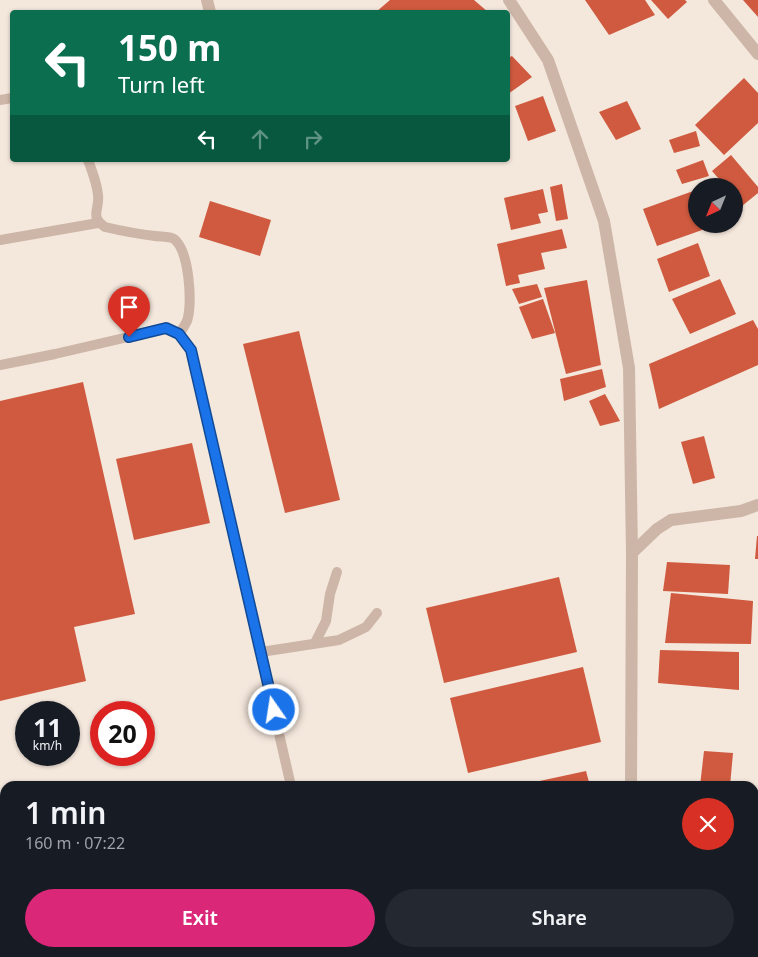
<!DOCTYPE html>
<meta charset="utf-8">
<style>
body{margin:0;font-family:"Noto Sans",sans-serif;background:#242831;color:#f1f3f6;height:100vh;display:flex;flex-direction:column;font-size:19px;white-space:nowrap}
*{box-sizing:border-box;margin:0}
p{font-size:16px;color:#9ea1a6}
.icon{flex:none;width:28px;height:28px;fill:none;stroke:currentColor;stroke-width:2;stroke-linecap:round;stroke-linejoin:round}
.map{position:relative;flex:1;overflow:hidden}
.side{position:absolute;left:0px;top:781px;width:759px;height:176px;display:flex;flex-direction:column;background:#171b24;border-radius:15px 15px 0 0;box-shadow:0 1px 4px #0004}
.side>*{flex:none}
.hud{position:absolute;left:10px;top:10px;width:500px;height:152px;border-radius:5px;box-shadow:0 1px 4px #0004;background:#0b6e4f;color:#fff;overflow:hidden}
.needle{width:32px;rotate:223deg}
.buttons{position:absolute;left:688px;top:178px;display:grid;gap:10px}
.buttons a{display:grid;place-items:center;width:55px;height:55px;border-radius:50%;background:#171b24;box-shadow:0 1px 4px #0004;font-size:25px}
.speed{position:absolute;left:15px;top:701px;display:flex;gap:10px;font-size:25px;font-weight:700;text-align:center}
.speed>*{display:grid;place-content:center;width:65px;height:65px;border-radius:50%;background:#171b24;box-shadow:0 1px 4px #0004;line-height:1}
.speed small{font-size:12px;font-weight:400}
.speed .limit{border:8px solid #d22;background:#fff;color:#111}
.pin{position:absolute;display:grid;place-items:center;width:42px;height:42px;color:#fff;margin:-51px -21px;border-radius:50% 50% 50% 0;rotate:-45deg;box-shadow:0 0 5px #0007}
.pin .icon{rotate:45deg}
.me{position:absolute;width:55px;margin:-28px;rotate:347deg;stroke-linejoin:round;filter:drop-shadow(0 0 4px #0008)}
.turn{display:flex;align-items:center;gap:18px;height:105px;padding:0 25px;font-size:22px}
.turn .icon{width:65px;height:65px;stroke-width:2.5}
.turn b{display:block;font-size:35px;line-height:42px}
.lanes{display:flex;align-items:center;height:48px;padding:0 25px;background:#0003;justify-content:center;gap:25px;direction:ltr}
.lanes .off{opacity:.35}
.round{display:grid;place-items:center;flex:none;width:52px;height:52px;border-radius:26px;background:#242831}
.overview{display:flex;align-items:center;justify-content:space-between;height:85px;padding:0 25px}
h1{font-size:30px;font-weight:600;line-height:38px}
.primary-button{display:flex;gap:10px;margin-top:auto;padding:10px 25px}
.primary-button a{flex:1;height:58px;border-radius:30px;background:#db2777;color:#fff;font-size:20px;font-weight:600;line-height:58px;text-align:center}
.primary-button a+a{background:#242831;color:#f1f3f6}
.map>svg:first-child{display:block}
.building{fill:#cf5a3f}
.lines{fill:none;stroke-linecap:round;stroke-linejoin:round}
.service{stroke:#cdb6a7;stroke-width:10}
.minor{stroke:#cdb6a7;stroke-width:12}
.route-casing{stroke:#114b97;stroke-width:12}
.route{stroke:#1a73e8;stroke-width:9}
</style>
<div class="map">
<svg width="758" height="957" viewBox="0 0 758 957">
<rect width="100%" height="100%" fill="#f4e7dc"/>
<g class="building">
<path d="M390,0H474L488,12H376Z"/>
<path d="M585,0H645L655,15L609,35Z"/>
<path d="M651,0H685L687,2L668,19Z"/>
<path d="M743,0H758V17Z"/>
<path d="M512,56L532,77L508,94V58Z"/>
<path d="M744,78L758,93V123L724,155L695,125Z"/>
<path d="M543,96L556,131L528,141L515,106Z"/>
<path d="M627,101L641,129L616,140L599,112Z"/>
<path d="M696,131L700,146L674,153L669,140Z"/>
<path d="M731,155L758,187V193L742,206L734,197V186H725L712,171Z"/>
<path d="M703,160L709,176L682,184L676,170Z"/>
<path d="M562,184L568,219L556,221L550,187Z"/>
<path d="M543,189L548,212L538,214L541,223L511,230L504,198Z"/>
<path d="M696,190V224H719L657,246L643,209Z"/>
<path d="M210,201L271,220L260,256L199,237Z"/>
<path d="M562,229L567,248L541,253L545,269L518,275L520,283L506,286L497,244Z"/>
<path d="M698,243L710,276L669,292L657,259Z"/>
<path d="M720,279L736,314L690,334L672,299Z"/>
<path d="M587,280L601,365L566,374L544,288Z"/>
<path d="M537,284L542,297L519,304L512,289Z"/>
<path d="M543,299L555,333L532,339L519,307Z"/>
<path d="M753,320L758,329V365L659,409L649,364Z"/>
<path d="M299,331L340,500L285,513L243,344Z"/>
<path d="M602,369L606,387L564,401L560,379Z"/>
<path d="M83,382L135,614L74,627L86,681L0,701V401Z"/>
<path d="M605,394L620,421L600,426L589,401Z"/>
<path d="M704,436L715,478L693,484L681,442Z"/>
<path d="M192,443L210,523L134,540L116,459Z"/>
<path d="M757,536H758V559H755Z"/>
<path d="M667,562L730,565L728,594L663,591Z"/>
<path d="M559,577L577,652L444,683L426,608Z"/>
<path d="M671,593L753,601L751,644L665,643Z"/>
<path d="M660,650L739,652V690L658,683Z"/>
<path d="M583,667L601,742L468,773L450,698Z"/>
<path d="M704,751L733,753L730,786H700Z"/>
<path d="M586,771L590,786H521V785Z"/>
<path d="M758,877V927L754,926V896Z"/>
</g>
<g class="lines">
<g class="service">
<path d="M0,100L12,98"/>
<path d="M88,160C92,171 97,183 98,195C100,210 89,216 105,227C122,231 138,234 155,236C161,237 169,236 174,239C189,250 193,304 187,321C185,325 182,330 179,334"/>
<path d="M0,240L98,223"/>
<path d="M0,365L55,354L167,328L179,334L191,350L291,786"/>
<path d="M315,643L326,621L330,594L337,572"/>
<path d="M261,652L339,640L366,627L377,613"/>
<path d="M0,948L5,947"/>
</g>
<g class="minor">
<path d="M207,0L210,12"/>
<path d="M509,0L548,60L604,221L629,368L632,553L631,786"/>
<path d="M714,0L758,54"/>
<path d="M632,553L657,529L671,520L741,511L758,505"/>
<path d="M754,826H758"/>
<path d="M754,894L758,879"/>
<path d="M621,957V952"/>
<path d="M704,957L708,953L733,956L738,952"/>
</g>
</g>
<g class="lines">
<defs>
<path id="route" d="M129,337L166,328L179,334L191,350L274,710"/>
</defs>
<use href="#route" class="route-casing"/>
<use href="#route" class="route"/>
</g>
</svg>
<div class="buttons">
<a><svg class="needle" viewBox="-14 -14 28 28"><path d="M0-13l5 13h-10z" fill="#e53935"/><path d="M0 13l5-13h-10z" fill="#9ea1a6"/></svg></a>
</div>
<div class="speed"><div>11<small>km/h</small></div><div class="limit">20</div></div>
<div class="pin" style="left:129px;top:337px;background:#d93025"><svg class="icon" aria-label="arrive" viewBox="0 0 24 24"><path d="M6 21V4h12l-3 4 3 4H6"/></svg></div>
<svg class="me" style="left:274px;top:710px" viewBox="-20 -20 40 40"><circle r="17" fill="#1a73e8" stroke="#fff" stroke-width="3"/><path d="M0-11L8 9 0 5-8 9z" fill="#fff"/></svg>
<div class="hud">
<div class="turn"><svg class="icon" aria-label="left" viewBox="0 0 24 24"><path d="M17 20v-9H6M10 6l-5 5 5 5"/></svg><div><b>150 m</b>Turn left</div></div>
<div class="lanes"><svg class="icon" aria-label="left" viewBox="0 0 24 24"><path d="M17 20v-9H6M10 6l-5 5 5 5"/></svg><svg class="icon off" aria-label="ahead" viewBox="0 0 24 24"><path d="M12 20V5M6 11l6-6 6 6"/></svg><svg class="icon off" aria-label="right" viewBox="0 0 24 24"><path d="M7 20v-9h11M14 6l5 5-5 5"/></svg></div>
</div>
<section class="side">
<div class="overview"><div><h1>1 min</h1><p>160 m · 07:22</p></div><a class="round" style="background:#d93025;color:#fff"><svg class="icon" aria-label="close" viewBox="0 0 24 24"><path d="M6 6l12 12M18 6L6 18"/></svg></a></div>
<div class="primary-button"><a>Exit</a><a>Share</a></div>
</section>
</div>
